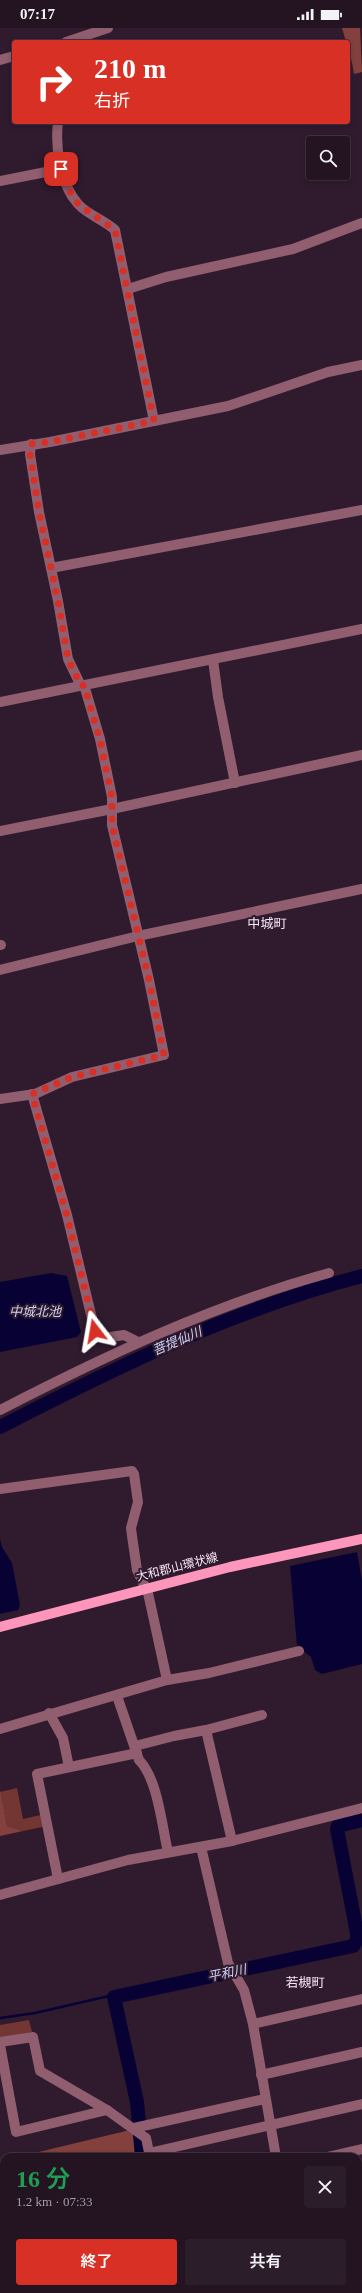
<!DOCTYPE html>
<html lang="ja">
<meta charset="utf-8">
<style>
body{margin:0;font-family:"Times New Roman","Noto Sans JP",serif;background:#2c1d2a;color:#f1f3f6;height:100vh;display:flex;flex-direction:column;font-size:15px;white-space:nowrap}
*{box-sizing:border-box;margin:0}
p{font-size:13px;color:#a39ea5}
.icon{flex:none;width:22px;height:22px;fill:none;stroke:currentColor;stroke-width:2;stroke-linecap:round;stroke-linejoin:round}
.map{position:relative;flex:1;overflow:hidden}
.sheet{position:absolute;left:0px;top:2125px;width:362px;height:140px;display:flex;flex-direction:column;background:#241422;border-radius:12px 12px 0 0;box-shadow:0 2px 6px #0003,0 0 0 1px #413340}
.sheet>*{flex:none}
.hud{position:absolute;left:12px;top:12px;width:338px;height:84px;border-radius:4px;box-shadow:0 2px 6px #0003,0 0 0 1px #413340;background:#d93025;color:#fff;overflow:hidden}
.fabs{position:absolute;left:306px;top:108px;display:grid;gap:8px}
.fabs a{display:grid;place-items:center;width:44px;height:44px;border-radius:4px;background:#241422;box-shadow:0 2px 6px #0003,0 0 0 1px #413340;font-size:20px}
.pin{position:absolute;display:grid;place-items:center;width:34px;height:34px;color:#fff;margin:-17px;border-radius:8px;box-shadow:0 2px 6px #0006}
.me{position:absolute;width:44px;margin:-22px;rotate:346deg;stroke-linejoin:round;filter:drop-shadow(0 0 3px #0008)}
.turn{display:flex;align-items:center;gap:14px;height:84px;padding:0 16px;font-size:18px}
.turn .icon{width:52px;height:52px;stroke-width:2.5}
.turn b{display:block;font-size:28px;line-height:34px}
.round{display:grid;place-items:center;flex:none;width:42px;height:42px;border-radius:4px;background:#2c1d2a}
.head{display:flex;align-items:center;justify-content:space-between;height:68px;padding:0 16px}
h1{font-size:24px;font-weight:600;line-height:30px;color:#1e9e55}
.primary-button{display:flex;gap:8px;margin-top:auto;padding:8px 16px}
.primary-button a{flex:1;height:46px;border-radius:4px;background:#d93025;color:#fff;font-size:16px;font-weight:600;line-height:46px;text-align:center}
.primary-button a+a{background:#2c1d2a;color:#f1f3f6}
.status{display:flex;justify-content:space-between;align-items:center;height:28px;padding:0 20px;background:#241422;direction:ltr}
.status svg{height:11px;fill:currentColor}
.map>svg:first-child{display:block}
.green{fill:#743633}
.forest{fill:#84403c}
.water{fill:#080234}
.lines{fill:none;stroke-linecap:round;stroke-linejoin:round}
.stream{stroke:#080234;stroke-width:2.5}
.river{stroke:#080234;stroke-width:14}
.minor{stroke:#905e6f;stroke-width:10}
.major{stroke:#fe96bc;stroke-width:10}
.route{stroke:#d93025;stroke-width:7;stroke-dasharray:0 12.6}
.labels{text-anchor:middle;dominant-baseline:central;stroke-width:4;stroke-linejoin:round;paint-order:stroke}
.street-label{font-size:12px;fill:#f5e6f3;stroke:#301a2e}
.neighbourhood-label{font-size:13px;fill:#f5e6f3;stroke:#301a2e}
.water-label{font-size:13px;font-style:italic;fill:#ccd3f7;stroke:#301a2e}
</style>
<div class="status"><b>07:17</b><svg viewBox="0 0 49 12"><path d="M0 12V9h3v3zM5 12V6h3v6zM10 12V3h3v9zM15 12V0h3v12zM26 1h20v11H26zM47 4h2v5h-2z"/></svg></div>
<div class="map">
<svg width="362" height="2265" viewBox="0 0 362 2265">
<rect width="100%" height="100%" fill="#301a2e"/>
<g class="green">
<path d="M17,1760L23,1791L45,1786L47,1798L23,1803L7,1798L0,1764Z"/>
<path d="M29,1992L32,2004L0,2010V1997Z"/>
<path d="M69,2261H170L171,2265H69Z"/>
</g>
<g class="forest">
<path d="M342,0H360L362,44L354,46L348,14H346Z"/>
<path d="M0,1762L7,1798L23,1803L0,1808Z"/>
<path d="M130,2102L133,2103L139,2129H18Z"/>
</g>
<g class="water">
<path d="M51,1245L67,1248L81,1304L77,1309L0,1324V1254Z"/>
<path d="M0,1511L2,1519L12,1535L20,1577L18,1582L0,1586Z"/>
<path d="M357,1524L362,1553V1636L322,1646L315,1642L311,1629L297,1618L290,1538Z"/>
</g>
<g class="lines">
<path class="stream" d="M0,1990L35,1985L109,1968L114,1969"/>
<g class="river">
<path d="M0,1399C117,1339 234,1281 362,1248"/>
<path d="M142,2129L137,2074L114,1969L353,1918L357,1912V1905L337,1801L338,1798L362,1792"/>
<path d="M173,2261L174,2265"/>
</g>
<g class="minor">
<path d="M66,14L108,0"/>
<path d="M0,32L14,28"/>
<path d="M58,94C55,119 60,156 78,176C88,187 104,192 115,202L154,393"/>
<path d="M0,153L61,141"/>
<path d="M128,261L166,249L293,221L362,195"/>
<path d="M31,416L30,426L39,484L58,573L68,631L81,658"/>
<path d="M0,422L50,414L228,378L328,344L362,337"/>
<path d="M51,540L362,482"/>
<path d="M213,632L218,669L235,755"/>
<path d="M0,674L362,601"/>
<path d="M0,803L112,781L362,727"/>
<path d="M0,917H1"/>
<path d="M0,942L138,908L362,861"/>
<path d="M32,1066L67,1187L95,1303L98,1308L104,1310L124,1307L138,1314"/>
<path d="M0,1071L35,1066L72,1049L164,1027L149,952L112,797V769L100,711L84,657"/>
<path d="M0,1382C107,1327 213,1277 329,1245"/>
<path d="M0,1461L132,1443L134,1446L138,1474L131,1500L132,1508L137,1542L148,1565L167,1652L0,1701"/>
<path d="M167,1652L209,1645L299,1623"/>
<path d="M117,1668L139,1732C158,1751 162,1799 168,1824"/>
<path d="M49,1685L63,1710L69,1739"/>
<path d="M206,1702L262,1687"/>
<path d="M135,1718L174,1708L206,1702L232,1813"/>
<path d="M201,1819L228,1935L244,1962L253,1996L276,2129"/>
<path d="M58,1851L37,1746L137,1725"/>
<path d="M0,1867L128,1832L232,1813L362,1780"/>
<path d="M253,1996L362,1971"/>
<path d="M0,2014L33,2009L40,2043L107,2082L16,2104L0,2017"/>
<path d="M261,2047L362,2024"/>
<path d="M107,2082L146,2110L150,2129"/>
<path d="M134,2100L265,2071"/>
<path d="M149,2125L362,2076"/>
<path d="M327,2129L362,2121"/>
<path d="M358,2153L362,2152"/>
<path d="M59,2261V2265"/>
<path d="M297,2261L298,2265"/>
</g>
<path class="major" d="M0,1599L230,1539L362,1511"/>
</g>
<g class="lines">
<path class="route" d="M61,141L69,162L78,176L115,202L154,393L50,414L31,416L30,426L39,484L58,573L68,631L81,658L84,657L100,712L112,769V797L149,952L164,1027L72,1049L32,1066L67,1188L95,1303"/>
</g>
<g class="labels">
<g class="street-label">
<text transform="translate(177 1539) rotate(-14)">大和郡山環状線</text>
</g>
<g class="neighbourhood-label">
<text x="267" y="895">中城町</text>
<text x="305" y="1954">若槻町</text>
</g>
<g class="water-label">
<text x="35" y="1283">中城北池</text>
<text transform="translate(177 1313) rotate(-23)">菩提仙川</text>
<text transform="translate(227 1945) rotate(-12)">平和川</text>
</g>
</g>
</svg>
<div class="fabs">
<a><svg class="icon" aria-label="search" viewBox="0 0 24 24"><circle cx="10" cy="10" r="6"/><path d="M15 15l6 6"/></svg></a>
</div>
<div class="pin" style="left:61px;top:141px;background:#d93025"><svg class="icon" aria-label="arrive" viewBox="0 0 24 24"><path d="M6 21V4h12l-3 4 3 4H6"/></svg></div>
<svg class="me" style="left:95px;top:1303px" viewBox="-20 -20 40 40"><path d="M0-17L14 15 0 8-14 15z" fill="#d93025" stroke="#fff" stroke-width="4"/></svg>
<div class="hud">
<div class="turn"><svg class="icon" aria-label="right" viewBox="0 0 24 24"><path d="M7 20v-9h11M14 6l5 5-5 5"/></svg><div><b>210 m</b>右折</div></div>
</div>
<section class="sheet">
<div class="head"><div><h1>16 分</h1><p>1.2 km · 07:33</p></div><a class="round"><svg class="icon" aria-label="close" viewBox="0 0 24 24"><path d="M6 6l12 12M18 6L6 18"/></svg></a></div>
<div class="primary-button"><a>終了</a><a>共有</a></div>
</section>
</div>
